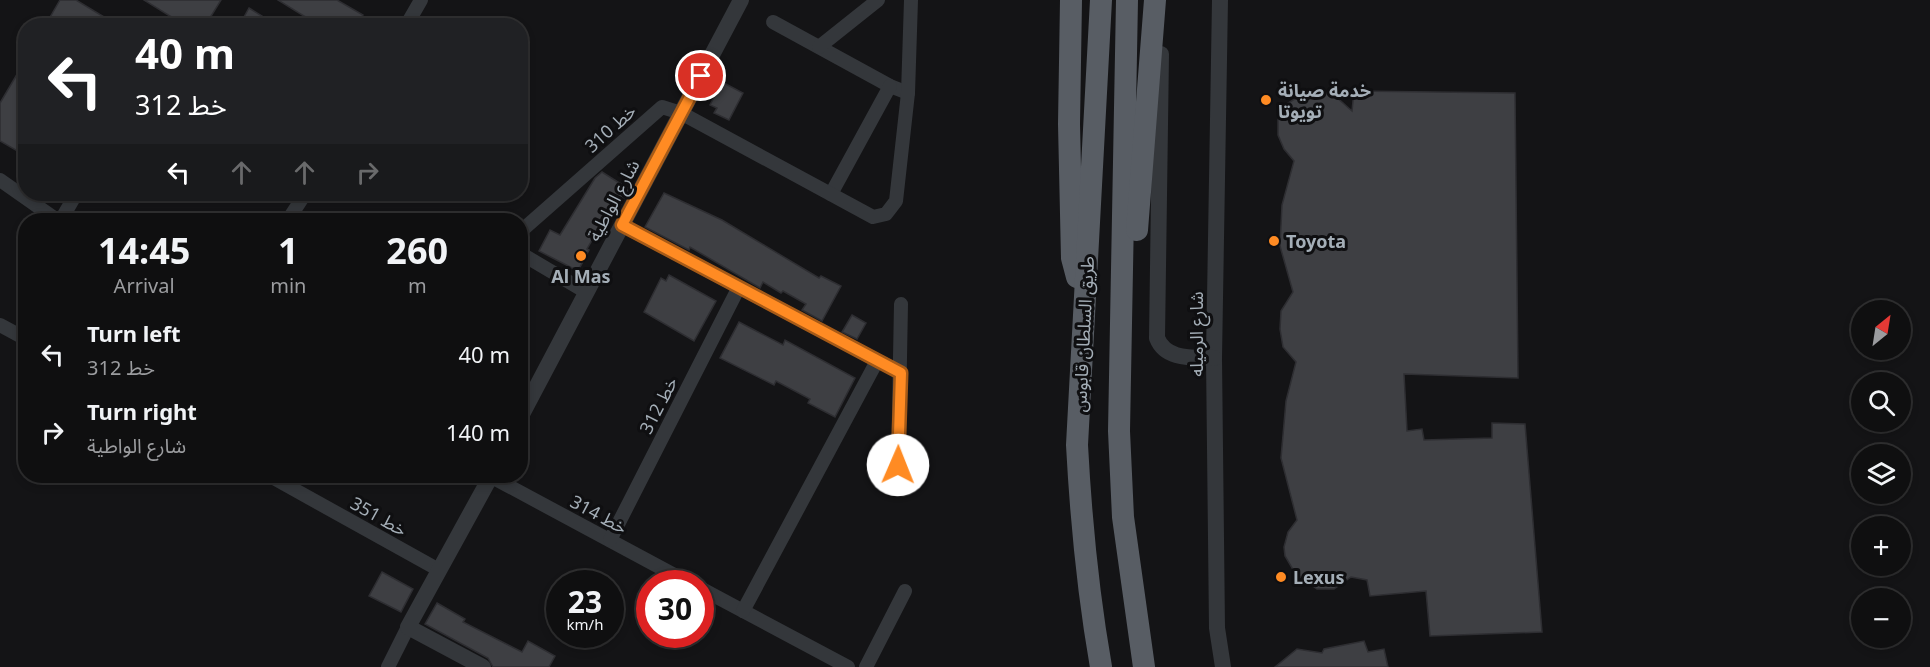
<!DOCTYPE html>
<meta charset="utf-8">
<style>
body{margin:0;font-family:"Noto Sans","Noto Sans Arabic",sans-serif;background:#181819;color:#f1f3f6;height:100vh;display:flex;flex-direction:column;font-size:22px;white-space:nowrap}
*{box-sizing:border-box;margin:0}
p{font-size:20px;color:#9b9c9f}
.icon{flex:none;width:33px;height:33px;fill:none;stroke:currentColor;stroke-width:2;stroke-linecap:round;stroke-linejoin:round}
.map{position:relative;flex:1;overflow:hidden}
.drawer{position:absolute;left:18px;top:213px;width:510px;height:270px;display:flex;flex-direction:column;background:#0f0f10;border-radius:24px;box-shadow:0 3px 9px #0003,0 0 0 2px #2f2f30}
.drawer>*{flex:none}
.top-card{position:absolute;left:18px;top:18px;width:510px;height:183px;border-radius:24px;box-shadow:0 3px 9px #0003,0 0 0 2px #2f2f30;background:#202124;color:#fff;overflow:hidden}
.needle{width:39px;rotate:30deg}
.buttons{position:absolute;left:1851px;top:300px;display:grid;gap:12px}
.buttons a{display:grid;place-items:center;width:60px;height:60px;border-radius:50%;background:#0f0f10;box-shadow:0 3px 9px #0003,0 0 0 2px #2f2f30;font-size:30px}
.speed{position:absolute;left:546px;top:570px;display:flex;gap:12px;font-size:30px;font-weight:700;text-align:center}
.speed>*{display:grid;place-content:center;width:78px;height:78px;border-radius:50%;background:#0f0f10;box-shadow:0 3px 9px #0003,0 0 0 2px #2f2f30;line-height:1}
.speed small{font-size:15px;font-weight:400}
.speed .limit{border:9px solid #d22;background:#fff;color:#111}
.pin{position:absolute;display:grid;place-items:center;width:51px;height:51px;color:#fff;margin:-26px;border:3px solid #fff;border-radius:50%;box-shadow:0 2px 6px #0007}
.me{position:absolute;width:66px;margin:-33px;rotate:1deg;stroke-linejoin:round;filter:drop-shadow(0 0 4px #0008)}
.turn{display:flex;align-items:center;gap:21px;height:126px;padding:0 18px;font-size:27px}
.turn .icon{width:78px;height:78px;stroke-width:2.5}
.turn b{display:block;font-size:42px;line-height:51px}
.lanes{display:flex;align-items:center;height:57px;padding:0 18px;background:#0003;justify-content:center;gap:30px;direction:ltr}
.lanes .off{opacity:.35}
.eta{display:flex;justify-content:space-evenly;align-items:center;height:102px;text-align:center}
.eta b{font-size:36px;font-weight:700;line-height:42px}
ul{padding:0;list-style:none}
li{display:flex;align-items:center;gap:18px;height:78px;padding:0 18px}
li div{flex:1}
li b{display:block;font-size:22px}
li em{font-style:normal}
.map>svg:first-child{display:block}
.building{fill:#3e3f43;stroke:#2e2e32;stroke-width:1.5}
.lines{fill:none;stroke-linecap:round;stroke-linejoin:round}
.minor{stroke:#34373b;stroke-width:14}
.tertiary{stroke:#34373b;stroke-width:16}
.trunk{stroke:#585d64;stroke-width:22}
.route-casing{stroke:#a65a17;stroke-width:15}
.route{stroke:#ff8b23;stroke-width:10}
.poi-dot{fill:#ff8b23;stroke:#0f0f11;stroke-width:2}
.labels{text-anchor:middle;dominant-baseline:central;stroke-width:6;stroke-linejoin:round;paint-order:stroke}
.poi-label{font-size:18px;font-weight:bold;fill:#a4aeb7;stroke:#0f0f11;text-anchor:start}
.street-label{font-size:18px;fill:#a4aeb7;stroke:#0f0f11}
</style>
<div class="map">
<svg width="1930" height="667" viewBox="0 0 1930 667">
<rect width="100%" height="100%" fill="#141416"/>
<g class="building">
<path d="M60,0H76L119,26H45Z"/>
<path d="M144,0H221L205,26H186Z"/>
<path d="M278,0H337L363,15L356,26H320Z"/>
<path d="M249,8L278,26H239Z"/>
<path d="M26,59V156L0,141V103Z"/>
<path d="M722,82L743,93L729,120L714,113L717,108L710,105Z"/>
<path d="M1320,91L1334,95L1352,111L1354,91L1515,93L1518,378L1404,374L1407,431L1422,429L1424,440L1492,438V423L1525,424L1542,632L1430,636L1426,591L1370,596L1367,580L1351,577L1334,589H1317L1295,573L1285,556L1284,547L1288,532L1297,520L1281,458L1286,401L1296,362L1283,347L1280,329L1281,311L1293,292L1280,246L1282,205L1294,161L1284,149L1278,135V120L1285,105L1304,93Z"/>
<path d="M602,172L629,189L613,218L607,214L587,249L589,250L578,271L539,251L550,230L560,235L595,178Z"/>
<path d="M664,193L722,220L819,278L821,276L841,286L822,321L802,310L806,304L783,291L781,293L763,282L760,288L690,247L689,250L645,227Z"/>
<path d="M669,275L716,301L694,341L644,312L661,278L666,281Z"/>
<path d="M852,315L866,323L857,339L842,332Z"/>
<path d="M739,322L783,345L785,340L855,378L835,417L808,403L810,399L776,381L774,385L720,358Z"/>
<path d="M382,572L413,589L401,612L369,596Z"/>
<path d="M437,603L465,619L463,622L522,652L528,641L555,656L549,667H493L488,658L425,624Z"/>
<path d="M1364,641L1368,652L1384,649L1388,667H1275L1297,649L1322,653L1324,649Z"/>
</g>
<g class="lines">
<g class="minor">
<path d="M773,22L890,86L908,93"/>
<path d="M406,26L421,0"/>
<path d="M819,47L878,0"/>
<path d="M0,180L57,220"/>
<path d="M831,194L890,86"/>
<path d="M61,220L76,194"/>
<path d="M288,220L305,194"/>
<path d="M622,225L901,373"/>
<path d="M520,232L662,107L681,113L873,217L886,214L896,201L908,93L911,0"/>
<path d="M520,253L586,292"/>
<path d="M0,325L26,339"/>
<path d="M898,465L901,304"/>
<path d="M270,476L439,570"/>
<path d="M490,476L691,584"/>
<path d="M610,540L739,287"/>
<path d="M700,588L848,667"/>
<path d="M743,611L877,361"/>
<path d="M388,667L408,627"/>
<path d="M866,667L905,591"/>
</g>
<g class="tertiary">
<path d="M1220,0L1214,358L1217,628L1223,667"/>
<path d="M1161,54L1157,338C1166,361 1194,357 1214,358"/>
<path d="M520,418L741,0"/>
<path d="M483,667L408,627L491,476"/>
</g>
<g class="trunk">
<path d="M1071,0L1069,124L1072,258L1077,277"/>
<path d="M1101,0L1077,445C1081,520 1088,593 1101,667"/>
<path d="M1127,0L1119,431L1123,517L1144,667"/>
<path d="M1137,230L1155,0"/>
</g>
</g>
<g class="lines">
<defs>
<path id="route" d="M701,76L622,225L901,373L898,465"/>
</defs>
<use href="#route" class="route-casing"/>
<use href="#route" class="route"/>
</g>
<g class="poi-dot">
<circle cx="1266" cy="100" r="6"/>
<circle cx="1274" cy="241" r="6"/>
<circle cx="581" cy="256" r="6"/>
<circle cx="1281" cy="577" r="6"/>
</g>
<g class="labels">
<g class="poi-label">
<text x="1278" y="90">خدمة صيانة<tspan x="1278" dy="21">تويوتا</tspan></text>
<text x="1286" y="241">Toyota</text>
<text x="581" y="276" text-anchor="middle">Al Mas</text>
<text x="1293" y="577">Lexus</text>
</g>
<g class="street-label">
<text transform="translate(610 128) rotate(-42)">خط 310</text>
<text transform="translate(613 200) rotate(-62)">شارع الواطية</text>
<text transform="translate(1083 334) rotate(-87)">طريق السلطان قابوس</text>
<text transform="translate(1196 334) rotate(-90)">شارع الرميله</text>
<text transform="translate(658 405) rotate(-63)">خط 312</text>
<text transform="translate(599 514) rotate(28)">خط 314</text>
<text transform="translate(379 516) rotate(29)">خط 351</text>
</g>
</g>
</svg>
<div class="buttons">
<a><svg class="needle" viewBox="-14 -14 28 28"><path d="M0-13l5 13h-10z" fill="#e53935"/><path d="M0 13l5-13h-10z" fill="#9b9c9f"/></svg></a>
<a><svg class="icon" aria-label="search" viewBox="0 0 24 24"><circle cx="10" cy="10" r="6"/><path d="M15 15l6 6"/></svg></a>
<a><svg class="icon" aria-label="layers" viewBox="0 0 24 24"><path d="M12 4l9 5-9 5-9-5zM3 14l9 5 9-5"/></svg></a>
<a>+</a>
<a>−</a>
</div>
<div class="speed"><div>23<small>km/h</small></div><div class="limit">30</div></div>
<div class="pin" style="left:701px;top:76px;background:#d93025"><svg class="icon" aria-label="arrive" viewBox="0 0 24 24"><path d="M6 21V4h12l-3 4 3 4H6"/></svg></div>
<svg class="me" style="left:898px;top:465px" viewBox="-20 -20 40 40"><circle r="19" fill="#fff"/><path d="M0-13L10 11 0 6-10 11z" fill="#ff8b23"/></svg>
<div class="top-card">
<div class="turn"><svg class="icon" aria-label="left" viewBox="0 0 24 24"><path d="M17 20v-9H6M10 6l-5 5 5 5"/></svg><div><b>40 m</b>خط 312</div></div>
<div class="lanes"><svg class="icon" aria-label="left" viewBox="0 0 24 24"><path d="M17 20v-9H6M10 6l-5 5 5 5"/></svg><svg class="icon off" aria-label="ahead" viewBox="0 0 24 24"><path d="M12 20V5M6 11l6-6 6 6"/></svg><svg class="icon off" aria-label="ahead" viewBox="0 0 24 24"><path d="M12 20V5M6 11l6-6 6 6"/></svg><svg class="icon off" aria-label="right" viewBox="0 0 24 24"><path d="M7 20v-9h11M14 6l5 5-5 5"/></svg></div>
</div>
<section class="drawer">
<div class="eta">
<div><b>14:45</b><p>Arrival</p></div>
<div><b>1</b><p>min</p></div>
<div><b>260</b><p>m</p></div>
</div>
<ul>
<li><svg class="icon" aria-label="left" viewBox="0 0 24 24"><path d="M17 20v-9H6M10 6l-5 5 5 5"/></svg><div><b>Turn left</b><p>خط 312</p></div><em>40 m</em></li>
<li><svg class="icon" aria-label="right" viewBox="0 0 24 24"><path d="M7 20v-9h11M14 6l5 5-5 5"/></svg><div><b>Turn right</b><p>شارع الواطية</p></div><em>140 m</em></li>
</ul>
</section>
</div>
